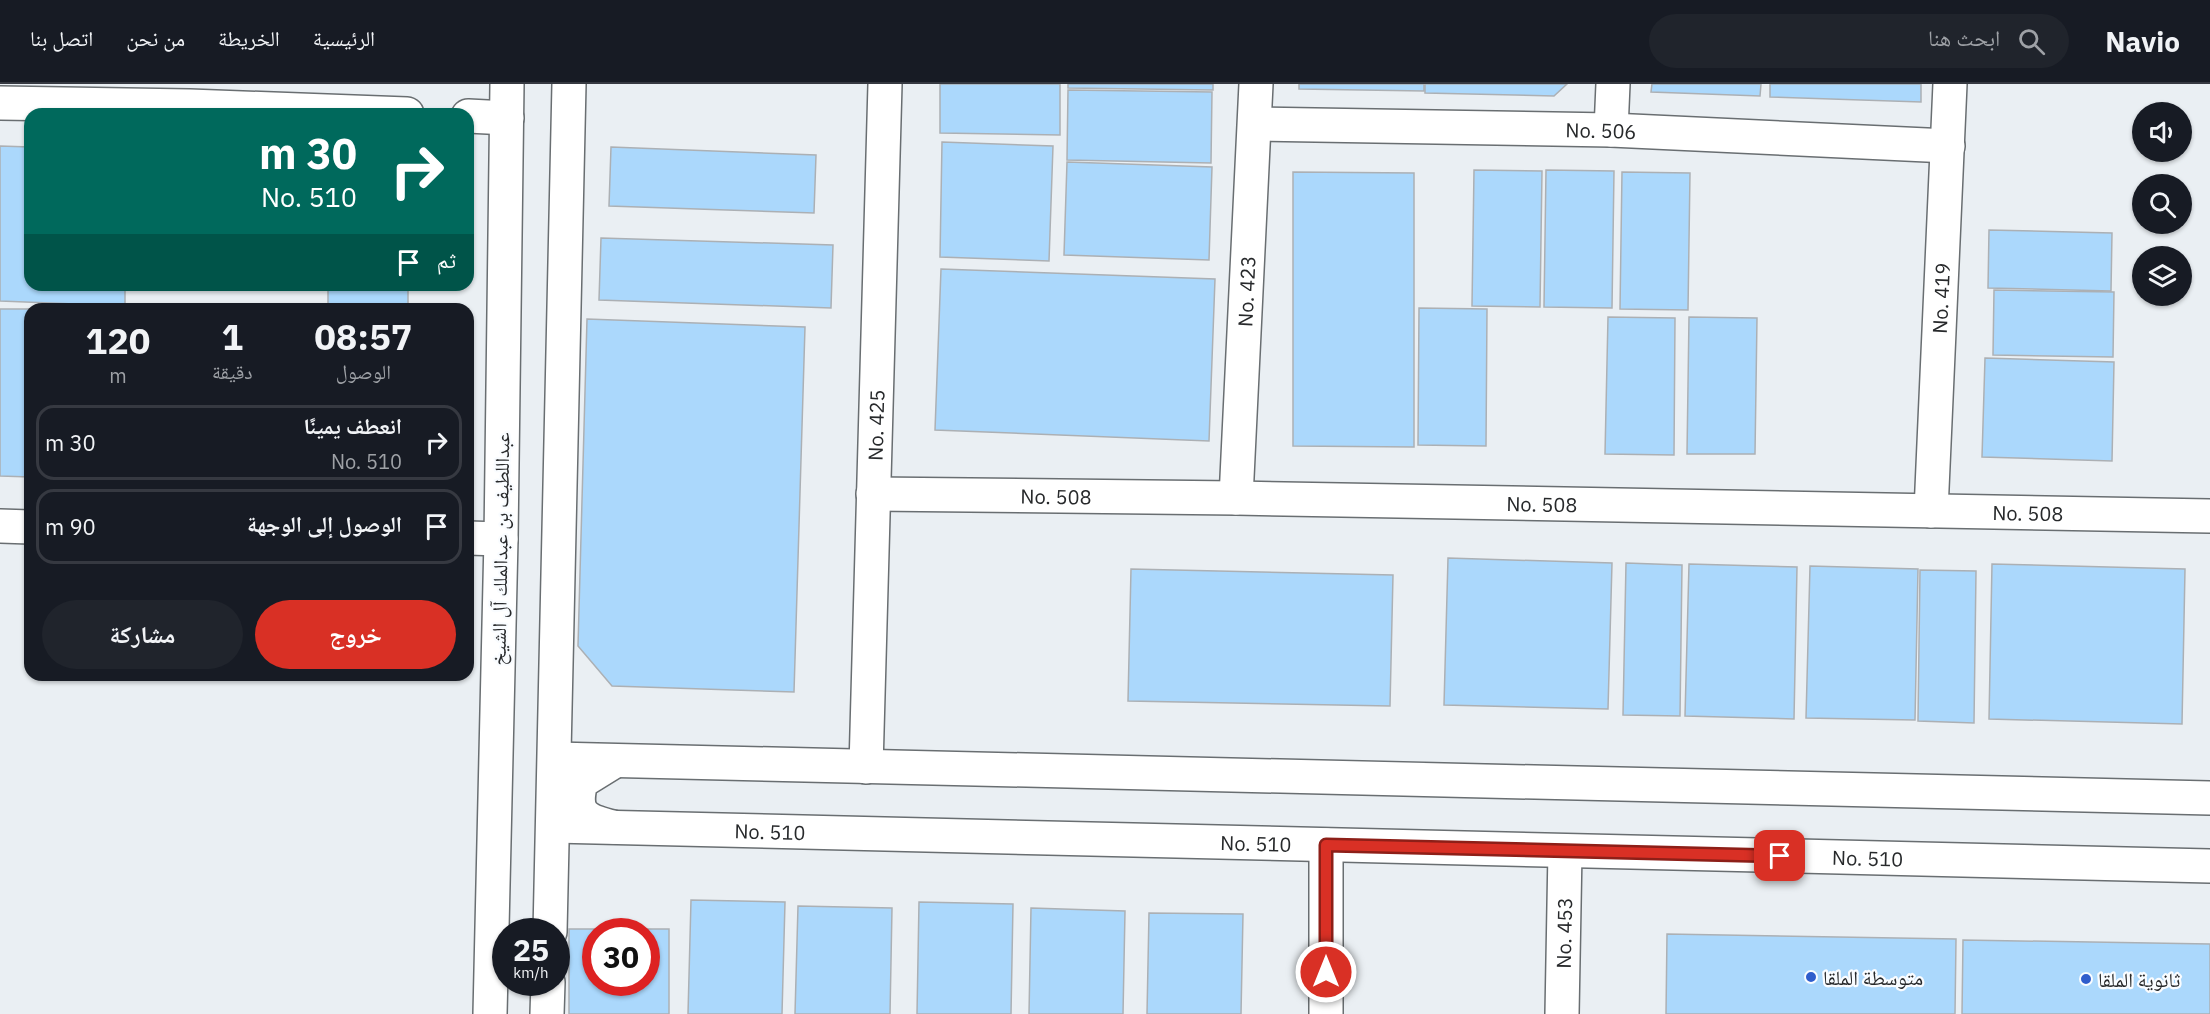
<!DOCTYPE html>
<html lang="ar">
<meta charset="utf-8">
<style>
body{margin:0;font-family:"IBM Plex Sans","Noto Naskh Arabic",sans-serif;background:#20242c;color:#f1f3f6;direction:rtl;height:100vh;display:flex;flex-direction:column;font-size:22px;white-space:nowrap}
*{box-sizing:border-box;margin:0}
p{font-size:20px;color:#9ea1a6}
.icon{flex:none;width:33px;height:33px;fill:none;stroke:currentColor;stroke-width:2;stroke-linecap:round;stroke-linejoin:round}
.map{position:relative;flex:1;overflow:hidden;direction:ltr}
.panel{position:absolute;left:24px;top:219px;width:450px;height:378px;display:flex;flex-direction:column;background:#171b24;border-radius:18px;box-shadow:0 2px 4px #0004;direction:rtl}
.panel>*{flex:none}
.hud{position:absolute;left:24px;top:24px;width:450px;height:183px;border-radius:18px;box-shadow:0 2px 4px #0004;direction:rtl;background:#00695c;color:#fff;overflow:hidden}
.buttons{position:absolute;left:2132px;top:18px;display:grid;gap:12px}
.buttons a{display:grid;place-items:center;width:60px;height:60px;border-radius:50%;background:#171b24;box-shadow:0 2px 4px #0004;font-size:30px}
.speed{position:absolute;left:492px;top:834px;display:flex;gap:12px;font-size:30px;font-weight:700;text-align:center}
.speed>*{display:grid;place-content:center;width:78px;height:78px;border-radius:50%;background:#171b24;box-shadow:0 2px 4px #0004;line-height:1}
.speed small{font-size:15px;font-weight:400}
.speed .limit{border:9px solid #d22;background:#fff;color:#111}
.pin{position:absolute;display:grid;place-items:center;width:51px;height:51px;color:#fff;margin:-26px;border-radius:12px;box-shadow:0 3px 9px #0006}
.me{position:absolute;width:66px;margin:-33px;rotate:0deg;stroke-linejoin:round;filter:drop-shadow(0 0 4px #0008)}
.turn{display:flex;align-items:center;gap:21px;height:126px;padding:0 18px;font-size:27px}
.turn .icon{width:78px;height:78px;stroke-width:2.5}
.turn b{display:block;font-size:42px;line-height:51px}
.then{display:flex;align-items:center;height:57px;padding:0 18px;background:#0003;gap:12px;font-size:22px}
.eta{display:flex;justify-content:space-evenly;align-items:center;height:102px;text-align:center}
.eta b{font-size:36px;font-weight:700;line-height:42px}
.primary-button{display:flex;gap:12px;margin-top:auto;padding:12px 18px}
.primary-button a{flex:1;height:69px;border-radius:36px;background:#d93025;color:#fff;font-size:24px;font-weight:700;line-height:69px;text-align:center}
.primary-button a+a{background:#20242c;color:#f1f3f6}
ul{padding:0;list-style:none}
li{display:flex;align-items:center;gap:18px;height:75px;margin:0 12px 9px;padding:0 6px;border:3px solid #363941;border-radius:18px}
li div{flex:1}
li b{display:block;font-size:22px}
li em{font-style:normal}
header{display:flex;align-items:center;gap:36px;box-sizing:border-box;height:84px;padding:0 30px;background:#171b24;border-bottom:2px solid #363941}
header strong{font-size:28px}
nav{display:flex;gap:33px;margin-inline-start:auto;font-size:21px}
.search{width:420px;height:54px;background:#20242c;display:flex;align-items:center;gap:15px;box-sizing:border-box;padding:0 21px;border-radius:33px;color:#9ea1a6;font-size:22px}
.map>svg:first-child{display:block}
.building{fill:#abd8fc;stroke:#acb0b4;stroke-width:1.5;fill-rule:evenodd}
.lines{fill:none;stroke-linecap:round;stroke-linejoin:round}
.minor-casing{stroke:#696e71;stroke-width:36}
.tertiary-casing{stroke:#696e71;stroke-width:36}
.minor{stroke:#fff;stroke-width:33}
.tertiary{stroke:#fff;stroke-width:33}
.route-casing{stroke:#8d1f18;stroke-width:15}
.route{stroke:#d93025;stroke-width:10}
.poi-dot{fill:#2f5dcc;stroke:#f9fcff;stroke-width:2}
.labels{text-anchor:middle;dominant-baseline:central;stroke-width:4.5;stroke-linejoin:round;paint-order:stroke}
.street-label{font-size:20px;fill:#27292b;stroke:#f9fcff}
.poi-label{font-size:20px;fill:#27292b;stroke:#f9fcff;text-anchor:start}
</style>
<header>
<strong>Navio</strong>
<div class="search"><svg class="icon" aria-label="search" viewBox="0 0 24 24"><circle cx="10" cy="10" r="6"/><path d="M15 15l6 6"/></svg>ابحث هنا</div>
<nav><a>الرئيسية</a><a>الخريطة</a><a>من نحن</a><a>اتصل بنا</a></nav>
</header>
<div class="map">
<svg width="2210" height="930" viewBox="0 0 2210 930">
<rect width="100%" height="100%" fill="#eaeff3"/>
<g class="building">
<path d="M940,0H1060V51L940,49Z"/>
<path d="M1068,0H1213V6L1068,4Z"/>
<path d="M1299,0H1424V7L1299,5Z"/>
<path d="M1425,0H1567L1554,12L1425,9Z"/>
<path d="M1652,0H1761L1760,12L1651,8Z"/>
<path d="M1770,0H1921V18L1770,13Z"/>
<path d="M1068,6L1212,8L1211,79L1067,76Z"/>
<path d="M942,58L1053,62L1049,177L940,173Z"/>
<path d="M0,62L30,63V201H125V222L0,217Z"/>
<path d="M611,63L816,71L814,129L609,122Z"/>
<path d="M1067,78L1212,83L1209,176L1064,171Z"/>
<path d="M1474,86L1542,87L1540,223L1472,222Z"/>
<path d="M1546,86L1614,87L1612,224L1544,223Z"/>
<path d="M1293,88L1414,89V363L1293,362Z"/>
<path d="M1622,88L1690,89L1688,226L1620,225Z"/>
<path d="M1989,146L2112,149L2111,207L1988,204Z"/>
<path d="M601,154L833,161L831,224L599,216Z"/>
<path d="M941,185L1215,195L1209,357L935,346Z"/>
<rect x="328" y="201" width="80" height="24"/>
<path d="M1994,206L2114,208L2113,273L1993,271Z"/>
<path d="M1419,224L1487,225L1486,362L1418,361Z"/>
<path d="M0,225H30V393L0,392Z"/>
<path d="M1608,233L1675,234L1674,371L1605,370Z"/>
<path d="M1689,233L1757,234L1755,370H1687Z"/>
<path d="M587,235L805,243L794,608L612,602L578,562Z"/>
<path d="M1985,274L2114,278L2112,377L1982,373Z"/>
<path d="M1448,474L1612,479L1608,625L1444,621Z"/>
<path d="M1626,479L1682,481L1680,632L1623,631Z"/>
<path d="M1689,480L1797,483L1794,635L1685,632Z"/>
<path d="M1992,480L2185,485L2182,640L1989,635Z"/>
<path d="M1810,482L1918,485L1915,636L1806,634Z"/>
<path d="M1131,485L1393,491L1390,622L1128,617Z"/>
<path d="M1920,486L1976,487L1974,639L1918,637Z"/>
<path d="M691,816L785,818L782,930H688Z"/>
<path d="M919,818L1013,820L1011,930H917Z"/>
<path d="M798,822L892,824L890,930H795Z"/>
<path d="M1031,824L1125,827L1123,930H1029Z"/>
<path d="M1149,829L1243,830L1241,930H1147Z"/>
<path d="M569,845H669V930H569ZM596,848H646V898H596Z"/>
<path d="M1667,850L1956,855L1955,930H1666Z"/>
<path d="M1963,856L2210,860V930H1962Z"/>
</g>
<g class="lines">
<defs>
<g id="minor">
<path d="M0,19L190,22L407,30"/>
<path d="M468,32L507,34"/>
<path id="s1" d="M1255,40L1611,46L1948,62"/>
<path d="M1611,46L1613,0"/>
<path id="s2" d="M873,410L1236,414L2210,432"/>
<path id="s3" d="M1236,414L1256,0"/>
<path id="s4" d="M1931,427L1950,0"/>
<path d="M0,442L30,443"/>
<path d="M468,454L501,455"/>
<path id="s5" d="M866,683L885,0"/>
<path d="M1326,761V930"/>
<path id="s6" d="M1562,930L1565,767"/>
</g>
<g id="tertiary">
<path d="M555,675L2210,714"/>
<path id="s7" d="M554,742L2210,782"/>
<path d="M613,743C584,736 573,730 581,698L615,677"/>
<path d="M550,848L569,0"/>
<path d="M490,930L501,455L507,0"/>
<path d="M547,930L548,898"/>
</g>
</defs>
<use href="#minor" class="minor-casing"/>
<use href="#tertiary" class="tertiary-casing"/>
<use href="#minor" class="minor"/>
<use href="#tertiary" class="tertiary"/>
</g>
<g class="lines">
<defs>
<path id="route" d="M1326,888V761L1780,772"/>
</defs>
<use href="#route" class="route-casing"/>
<use href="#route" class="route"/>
</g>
<g class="poi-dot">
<circle cx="1811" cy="893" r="6"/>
<circle cx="2086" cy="895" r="6"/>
</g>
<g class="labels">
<g class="street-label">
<text stroke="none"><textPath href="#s1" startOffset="346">No. 506</textPath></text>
<text stroke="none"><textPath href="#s3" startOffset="207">No. 423</textPath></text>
<text stroke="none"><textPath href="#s4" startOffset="213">No. 419</textPath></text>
<text stroke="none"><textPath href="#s5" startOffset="342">No. 425</textPath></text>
<text stroke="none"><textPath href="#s2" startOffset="183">No. 508</textPath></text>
<text stroke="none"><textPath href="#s2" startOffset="669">No. 508</textPath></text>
<text stroke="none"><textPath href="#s2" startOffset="1155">No. 508</textPath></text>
<text transform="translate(500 465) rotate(-89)">عبداللطيف بن عبدالملك آل الشيخ</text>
<text stroke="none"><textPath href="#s7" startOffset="216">No. 510</textPath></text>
<text stroke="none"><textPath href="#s7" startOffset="702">No. 510</textPath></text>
<text stroke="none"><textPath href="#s7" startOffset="1314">No. 510</textPath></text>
<text stroke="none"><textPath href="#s6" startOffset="81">No. 453</textPath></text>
</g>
<g class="poi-label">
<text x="1823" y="893">متوسطة الملقا</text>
<text x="2098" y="895">ثانوية الملقا</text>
</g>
</g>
</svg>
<div class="buttons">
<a><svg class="icon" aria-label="sound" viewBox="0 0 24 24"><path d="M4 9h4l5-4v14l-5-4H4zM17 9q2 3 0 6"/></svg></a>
<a><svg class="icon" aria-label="search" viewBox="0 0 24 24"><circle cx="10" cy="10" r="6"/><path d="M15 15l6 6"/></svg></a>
<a><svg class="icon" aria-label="layers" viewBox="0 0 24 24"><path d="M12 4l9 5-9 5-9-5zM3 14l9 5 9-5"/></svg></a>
</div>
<div class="speed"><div>25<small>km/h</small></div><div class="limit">30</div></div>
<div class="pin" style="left:1780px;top:772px;background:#d93025"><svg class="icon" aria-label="arrive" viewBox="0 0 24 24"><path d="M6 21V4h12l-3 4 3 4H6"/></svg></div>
<svg class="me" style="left:1326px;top:888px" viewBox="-20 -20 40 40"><circle r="17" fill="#d93025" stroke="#fff" stroke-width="3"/><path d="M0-11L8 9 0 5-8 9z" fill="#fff"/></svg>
<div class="hud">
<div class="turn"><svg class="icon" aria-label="right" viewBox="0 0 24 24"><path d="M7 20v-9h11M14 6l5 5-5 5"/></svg><div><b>30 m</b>No. 510</div></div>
<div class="then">ثم<svg class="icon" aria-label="arrive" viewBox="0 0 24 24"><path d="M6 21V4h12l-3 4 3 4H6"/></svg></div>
</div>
<section class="panel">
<div class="eta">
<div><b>08:57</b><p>الوصول</p></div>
<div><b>1</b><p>دقيقة</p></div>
<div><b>120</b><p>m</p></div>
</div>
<ul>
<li><svg class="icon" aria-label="right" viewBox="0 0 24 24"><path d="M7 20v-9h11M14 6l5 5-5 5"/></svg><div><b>انعطف يمينًا</b><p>No. 510</p></div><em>30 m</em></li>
<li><svg class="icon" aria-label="arrive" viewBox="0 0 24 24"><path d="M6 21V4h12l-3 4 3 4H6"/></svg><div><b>الوصول إلى الوجهة</b></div><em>90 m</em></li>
</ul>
<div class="primary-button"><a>خروج</a><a>مشاركة</a></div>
</section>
</div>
